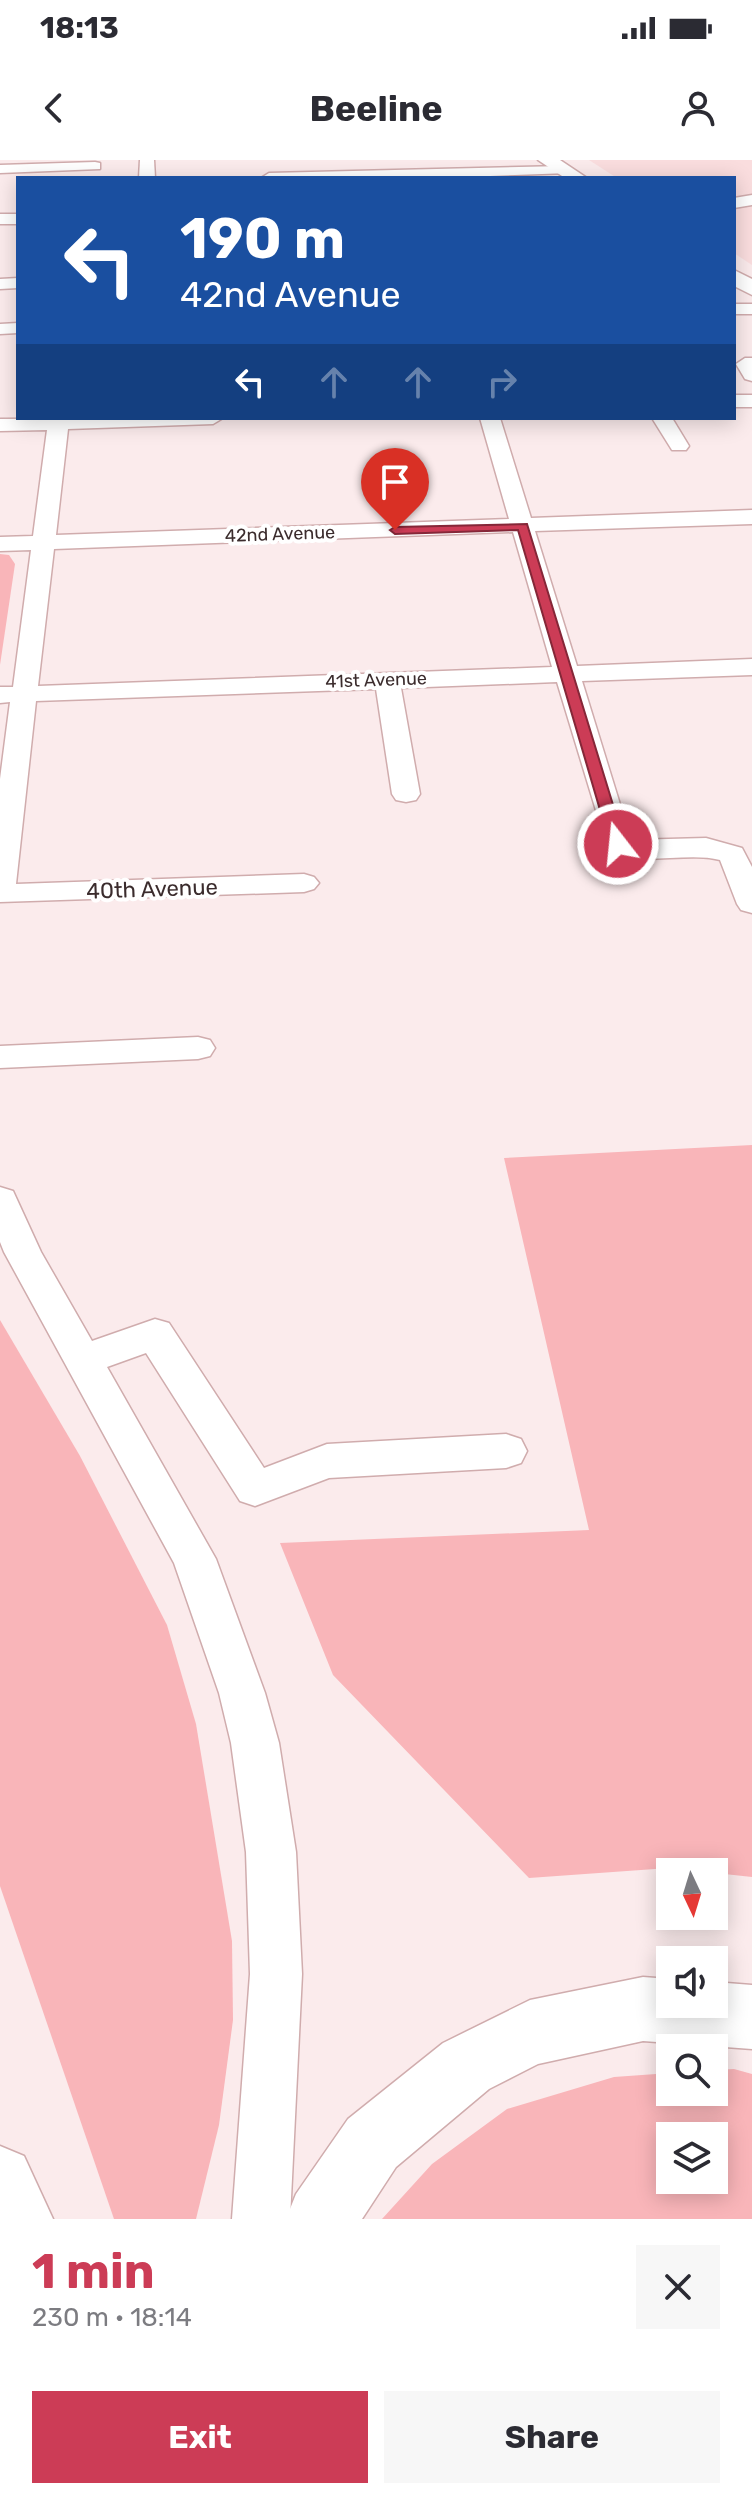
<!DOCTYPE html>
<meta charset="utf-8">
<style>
body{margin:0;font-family:Rubik,sans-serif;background:#f7f7f7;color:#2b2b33;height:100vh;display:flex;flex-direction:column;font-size:30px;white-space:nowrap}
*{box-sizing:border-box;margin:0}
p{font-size:26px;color:#7c7c81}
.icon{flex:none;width:44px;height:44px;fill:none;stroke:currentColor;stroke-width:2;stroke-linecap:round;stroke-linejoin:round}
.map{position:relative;height:2059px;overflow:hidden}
.panel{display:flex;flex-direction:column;background:#fff;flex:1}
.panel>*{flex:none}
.banner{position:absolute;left:16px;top:16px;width:720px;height:244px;border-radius:0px;box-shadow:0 4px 20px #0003;background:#1a4fa0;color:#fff;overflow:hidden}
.needle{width:52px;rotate:176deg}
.tools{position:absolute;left:656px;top:1698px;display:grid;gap:16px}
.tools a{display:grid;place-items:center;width:72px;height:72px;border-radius:0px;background:#fff;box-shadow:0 4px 20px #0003;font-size:40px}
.pin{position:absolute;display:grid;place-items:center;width:68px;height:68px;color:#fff;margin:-82px -34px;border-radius:50% 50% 50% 0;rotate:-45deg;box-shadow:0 0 8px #0007}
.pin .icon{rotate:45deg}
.me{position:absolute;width:88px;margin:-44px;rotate:344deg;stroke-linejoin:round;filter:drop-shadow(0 0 6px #0008)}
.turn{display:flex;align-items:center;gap:28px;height:168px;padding:0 32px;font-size:36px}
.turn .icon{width:104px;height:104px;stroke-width:2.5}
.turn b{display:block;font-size:56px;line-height:68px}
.lanes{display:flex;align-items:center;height:76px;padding:0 32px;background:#0003;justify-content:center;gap:40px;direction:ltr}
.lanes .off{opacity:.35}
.round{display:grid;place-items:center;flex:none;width:84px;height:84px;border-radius:0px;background:#f7f7f7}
.head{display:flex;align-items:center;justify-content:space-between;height:136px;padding:0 32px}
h1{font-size:48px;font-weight:700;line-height:60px;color:#cc3c56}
.cta{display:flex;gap:16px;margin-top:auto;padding:16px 32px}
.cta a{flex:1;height:92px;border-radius:0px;background:#cc3c56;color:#fff;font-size:32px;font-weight:700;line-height:92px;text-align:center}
.cta a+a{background:#f7f7f7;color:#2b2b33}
.status{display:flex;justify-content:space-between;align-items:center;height:56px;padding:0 40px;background:#fff;direction:ltr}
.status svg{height:22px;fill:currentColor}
header{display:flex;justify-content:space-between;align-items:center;height:104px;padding:0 32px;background:#fff;font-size:36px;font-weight:700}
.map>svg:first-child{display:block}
.built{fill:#faddde}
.green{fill:#f9b5b9;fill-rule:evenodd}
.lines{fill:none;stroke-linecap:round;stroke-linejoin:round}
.minor-casing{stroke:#d0acad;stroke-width:3}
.major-casing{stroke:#d0acad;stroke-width:3}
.highway-casing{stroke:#d0acad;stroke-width:3}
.minor{fill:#fff;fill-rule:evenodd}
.major{fill:#fff;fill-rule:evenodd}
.highway{fill:#fff;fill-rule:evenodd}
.route{fill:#cc3c56;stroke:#852738;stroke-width:2}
.labels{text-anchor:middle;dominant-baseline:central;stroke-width:8;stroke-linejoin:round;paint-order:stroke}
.far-street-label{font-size:18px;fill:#3b2c2d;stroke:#fff}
.street-label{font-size:22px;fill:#3b2c2d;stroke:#fff}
</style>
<div class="status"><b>18:13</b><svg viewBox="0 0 49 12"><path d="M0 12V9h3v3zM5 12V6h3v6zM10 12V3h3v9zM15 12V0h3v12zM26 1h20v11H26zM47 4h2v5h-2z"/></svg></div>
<header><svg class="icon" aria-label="back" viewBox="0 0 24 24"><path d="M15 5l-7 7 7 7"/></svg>Beeline<svg class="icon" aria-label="person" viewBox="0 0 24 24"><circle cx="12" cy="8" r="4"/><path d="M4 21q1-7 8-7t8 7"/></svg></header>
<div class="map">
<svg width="752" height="2059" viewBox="0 0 752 2059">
<rect width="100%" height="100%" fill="#fbebec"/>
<path class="built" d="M589,0H752V105L734,93V18H617Z"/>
<g class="green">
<path d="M0,394L9,395L15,404L0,505Z"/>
<path d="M752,985V1717L669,1708L529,1718L333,1515L280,1383L589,1370L504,998Z"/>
<path d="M0,1160L80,1296L167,1465L196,1564L232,1781L233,1860L219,1965L196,2059H114L0,1726Z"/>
<path d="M734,1909L752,1914V2059H382L432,2004L507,1949L614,1917L670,1913V1932H714V1910ZM670,1976H714V2020H670Z"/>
</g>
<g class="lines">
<defs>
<g id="minor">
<path d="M140,0H154L155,18H139Z"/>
<path d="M95,2L100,3V9L0,13V5Z"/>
<path d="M564,6L569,7V13L436,18H261L269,13Z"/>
<path d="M752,35V45L734,48V38Z"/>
<rect x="0" y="54" width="18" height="10"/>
<path d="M18,118V128L0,129V119Z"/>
<rect x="734" y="144" width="18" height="10"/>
<path d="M18,163V173L0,174V164Z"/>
<path d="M745,198H752V221L745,219L736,204Z"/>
<rect x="734" y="235" width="18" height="12"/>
<path d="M223,258L213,264L68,269L56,375L509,359L480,258H500L531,358L752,350V364L535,371L577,506L752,499V515L582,521L631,680L706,678L742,688L752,707V753L741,750L737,744L720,700C687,691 633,708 608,690L557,522L401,528L420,634L416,640L406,642L396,640L392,634L376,529L36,541L16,724L304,714L314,717L319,723L314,729L304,732L0,742V619L10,542L0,543V527H13L31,390L0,391V377L33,376L47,270L0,271V259ZM513,372L552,507L38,526L54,389Z"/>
<path d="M652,258H672L689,286L686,290H672Z"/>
<path d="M198,877L210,880L215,888L210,896L198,899L0,908V886Z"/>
<path d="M0,1027L13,1031L41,1092L92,1181L155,1159L169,1163L264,1308L327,1284L506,1274L521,1279L527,1291L521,1303L506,1308L329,1318L255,1346L240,1341L146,1193L107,1207L216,1399L265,1533L279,1583L296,1692L302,1814L290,2059H232L250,1814L246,1692L231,1583L219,1533L174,1403L4,1092L0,1082Z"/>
</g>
<g id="major">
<path d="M538,0H560L587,18H565Z"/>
<path d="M734,110L752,119V135L734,126Z"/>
</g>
<g id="highway">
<path d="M643,1817L670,1819V1844H714V1822L752,1825V1889L643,1881L538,1904L489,1929L396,2007L362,2059H286L296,2034L348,1959L443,1883L530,1840Z"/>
<path d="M0,1986L24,1996L53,2059H0Z"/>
</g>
</defs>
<use href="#minor" class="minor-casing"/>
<use href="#major" class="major-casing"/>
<use href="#highway" class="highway-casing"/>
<use href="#minor" class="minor"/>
<use href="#major" class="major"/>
<use href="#highway" class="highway"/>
</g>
<path class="route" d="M527,364L625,684L623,687L618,689L610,684L518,370L395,374L390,370L395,367Z"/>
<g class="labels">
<g class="far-street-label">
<text transform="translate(280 374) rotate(-2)">42nd Avenue</text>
<text transform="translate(376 520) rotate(-2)">41st Avenue</text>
</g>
<g class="street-label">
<text transform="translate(152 729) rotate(-2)">40th Avenue</text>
</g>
</g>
</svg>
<div class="tools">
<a><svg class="needle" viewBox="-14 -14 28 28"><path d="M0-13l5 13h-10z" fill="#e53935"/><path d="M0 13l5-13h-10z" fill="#7c7c81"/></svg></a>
<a><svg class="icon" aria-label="sound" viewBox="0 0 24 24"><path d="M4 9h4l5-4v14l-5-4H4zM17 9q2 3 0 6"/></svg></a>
<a><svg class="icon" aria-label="search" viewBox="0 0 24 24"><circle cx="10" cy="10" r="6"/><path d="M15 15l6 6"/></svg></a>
<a><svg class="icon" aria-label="layers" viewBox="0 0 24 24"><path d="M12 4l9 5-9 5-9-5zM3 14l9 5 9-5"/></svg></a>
</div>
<div class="pin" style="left:395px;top:370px;background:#d93025"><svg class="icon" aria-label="arrive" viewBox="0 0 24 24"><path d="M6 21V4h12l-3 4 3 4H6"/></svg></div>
<svg class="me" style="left:618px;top:684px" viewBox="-20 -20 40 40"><circle r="17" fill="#cc3c56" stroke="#fff" stroke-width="3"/><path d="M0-11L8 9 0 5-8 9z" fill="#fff"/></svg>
<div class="banner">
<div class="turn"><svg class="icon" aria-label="left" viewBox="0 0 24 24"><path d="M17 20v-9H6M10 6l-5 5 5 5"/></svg><div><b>190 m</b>42nd Avenue</div></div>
<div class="lanes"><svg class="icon" aria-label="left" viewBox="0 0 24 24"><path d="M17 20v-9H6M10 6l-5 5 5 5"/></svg><svg class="icon off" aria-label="ahead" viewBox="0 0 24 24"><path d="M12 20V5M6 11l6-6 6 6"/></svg><svg class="icon off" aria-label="ahead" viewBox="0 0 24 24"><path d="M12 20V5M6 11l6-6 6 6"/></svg><svg class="icon off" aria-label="right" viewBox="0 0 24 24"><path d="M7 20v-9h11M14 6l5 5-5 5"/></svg></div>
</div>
</div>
<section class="panel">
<div class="head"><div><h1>1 min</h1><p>230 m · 18:14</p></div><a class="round"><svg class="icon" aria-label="close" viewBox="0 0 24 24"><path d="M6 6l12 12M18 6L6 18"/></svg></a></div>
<div class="cta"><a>Exit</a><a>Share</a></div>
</section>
